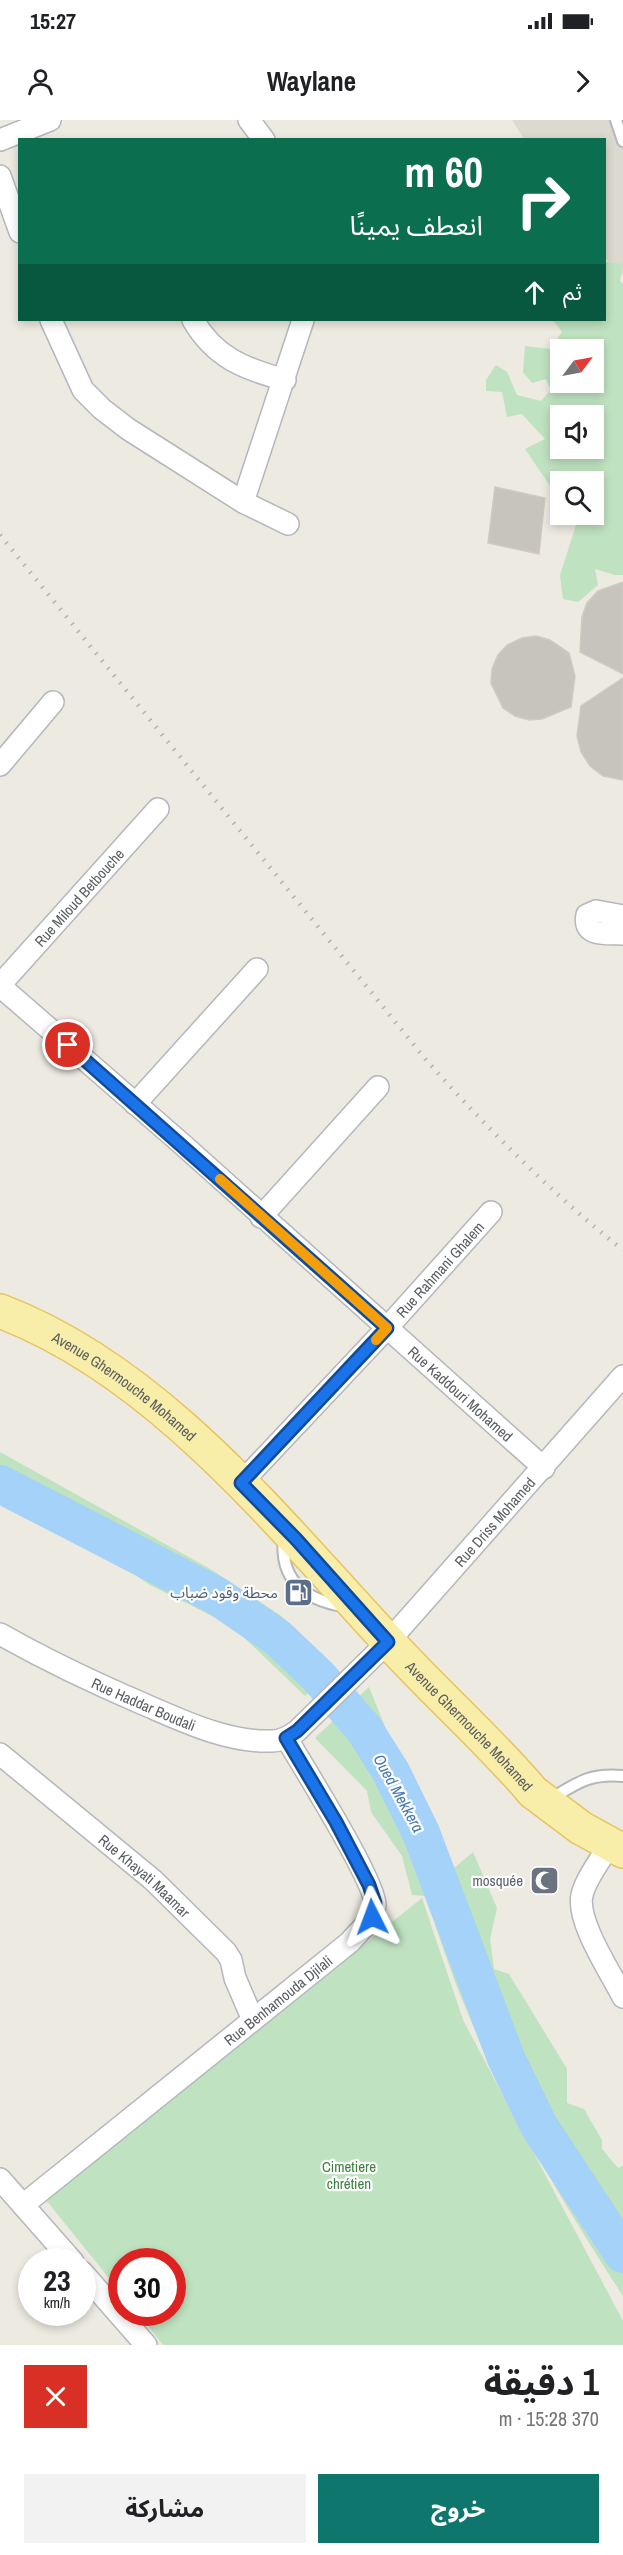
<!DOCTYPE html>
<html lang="ar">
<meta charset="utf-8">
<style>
body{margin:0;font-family:"Archivo Narrow","Noto Sans Arabic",sans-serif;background:#f2f2f2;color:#202124;direction:rtl;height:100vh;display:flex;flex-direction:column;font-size:22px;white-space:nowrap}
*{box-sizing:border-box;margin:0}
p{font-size:20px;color:#757577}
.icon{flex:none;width:33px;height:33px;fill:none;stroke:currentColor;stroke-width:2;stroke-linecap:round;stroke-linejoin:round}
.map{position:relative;height:2225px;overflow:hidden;direction:ltr}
.panel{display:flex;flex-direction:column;background:#fff;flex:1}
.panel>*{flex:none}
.guide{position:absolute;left:18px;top:18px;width:588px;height:183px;border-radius:0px;box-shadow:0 3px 9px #0003;direction:rtl;background:#0b6e4f;color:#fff;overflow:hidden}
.needle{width:39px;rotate:58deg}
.buttons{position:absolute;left:550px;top:219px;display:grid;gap:12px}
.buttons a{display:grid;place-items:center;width:54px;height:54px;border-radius:0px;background:#fff;box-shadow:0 3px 9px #0003;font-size:30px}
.speed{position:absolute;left:18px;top:2128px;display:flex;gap:12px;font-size:30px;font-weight:700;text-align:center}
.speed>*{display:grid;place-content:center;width:78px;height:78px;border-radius:50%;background:#fff;box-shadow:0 3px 9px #0003;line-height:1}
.speed small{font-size:15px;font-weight:400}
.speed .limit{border:9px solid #d22;background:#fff;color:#111}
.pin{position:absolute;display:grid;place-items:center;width:51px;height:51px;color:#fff;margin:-26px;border:3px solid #fff;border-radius:50%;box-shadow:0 2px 6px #0007}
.me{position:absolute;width:66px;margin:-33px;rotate:357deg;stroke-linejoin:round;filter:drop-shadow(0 0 4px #0008)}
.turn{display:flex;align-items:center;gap:21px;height:126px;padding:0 24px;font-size:27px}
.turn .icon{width:78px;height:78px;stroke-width:2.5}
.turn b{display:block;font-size:42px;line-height:51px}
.then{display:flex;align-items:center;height:57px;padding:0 24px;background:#0003;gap:12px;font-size:22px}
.round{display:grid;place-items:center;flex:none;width:63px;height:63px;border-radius:0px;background:#f2f2f2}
.head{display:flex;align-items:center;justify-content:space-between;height:102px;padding:0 24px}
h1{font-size:36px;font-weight:700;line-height:45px}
.action{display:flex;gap:12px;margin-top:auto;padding:12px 24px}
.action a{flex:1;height:69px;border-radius:0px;background:#0f766e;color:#fff;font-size:24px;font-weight:700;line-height:69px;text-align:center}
.action a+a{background:#f2f2f2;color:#202124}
.status{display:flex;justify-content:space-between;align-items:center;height:42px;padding:0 30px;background:#fff;direction:ltr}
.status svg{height:16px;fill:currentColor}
header{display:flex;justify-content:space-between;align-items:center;height:78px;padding:0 24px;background:#fff;font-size:27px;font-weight:700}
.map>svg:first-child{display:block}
.education{fill:#dcd9d0}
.green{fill:#bfe2c0;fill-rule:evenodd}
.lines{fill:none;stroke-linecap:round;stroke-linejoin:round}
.river{stroke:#a4d2f9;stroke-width:38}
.building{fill:#c7c4be;stroke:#d0cbc0;stroke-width:1.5}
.service-casing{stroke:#b4b7bb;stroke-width:14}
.minor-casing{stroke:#b4b7bb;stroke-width:24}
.primary-casing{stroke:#e7c45f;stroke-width:36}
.service{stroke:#fff;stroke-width:10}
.minor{stroke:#fff;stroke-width:21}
.primary{stroke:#f9eea9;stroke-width:33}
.rail{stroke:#b2b3b3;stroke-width:4.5;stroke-dasharray:1.5 8;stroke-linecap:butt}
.route-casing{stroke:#114b97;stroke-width:15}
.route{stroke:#1a73e8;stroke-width:10}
.slow{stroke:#f59e0b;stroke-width:10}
.labels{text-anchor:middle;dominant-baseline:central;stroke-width:4.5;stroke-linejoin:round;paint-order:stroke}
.street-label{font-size:15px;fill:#5a5d61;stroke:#fff}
.service-label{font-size:15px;fill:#4e5e75;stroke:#fff;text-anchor:end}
.worship-label{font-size:15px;fill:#5b616d;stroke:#fff;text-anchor:end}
.park-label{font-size:15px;fill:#3a803e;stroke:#fff}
.water-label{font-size:16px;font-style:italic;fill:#4679b2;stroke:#fff}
</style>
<div class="status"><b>15:27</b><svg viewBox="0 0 49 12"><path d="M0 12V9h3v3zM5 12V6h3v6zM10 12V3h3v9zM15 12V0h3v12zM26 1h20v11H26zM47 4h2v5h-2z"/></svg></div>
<header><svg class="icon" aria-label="forward" viewBox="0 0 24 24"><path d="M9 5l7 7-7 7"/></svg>Waylane<svg class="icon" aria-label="person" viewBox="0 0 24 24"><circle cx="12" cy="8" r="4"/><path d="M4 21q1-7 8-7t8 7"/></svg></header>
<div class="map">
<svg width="623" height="2225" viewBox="0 0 623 2225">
<rect width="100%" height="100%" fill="#eceae1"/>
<path class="education" d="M512,0H623V155L605,138L604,20L524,19Z"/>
<g class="green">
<path d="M605,142L623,144L620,161L623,164V455H615L595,449L598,465L578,482L563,479L560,455L577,402L571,395L594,394V362H561V382L525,329L545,319L522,294L507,297L502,272L486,271V260L496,245L507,252L517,275L541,281L551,270L546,259L532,263L523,252L525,226L551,229L562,212L553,200H604ZM561,230H594V262H561ZM561,296H594V328H561Z"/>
<path d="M0,1332L212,1450L280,1495L332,1546L323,1553L312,1542L317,1565L305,1576L232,1506L150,1465L92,1425L0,1378V1365L34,1372L86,1401L129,1434L175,1446L210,1468L247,1503L267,1501L270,1517L293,1539L308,1538L266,1495L250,1499L239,1483L170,1440L125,1424L41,1368L0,1359Z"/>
<path d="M369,1567L407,1661L416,1670L428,1713L447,1754L473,1732L497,1788L490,1819L494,1849L509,1854L567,1949V1983L584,1989L602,2020V2029L618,2048L623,2046V2176C563,2084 505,1986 464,1884C449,1848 438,1812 425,1776L412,1775L402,1736L371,1692L367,1671L315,1618Z"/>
<path d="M422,1778L463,1900L623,2201V2225H163L138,2193H172V2142H122L121,2173L46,2080Z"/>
</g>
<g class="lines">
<path class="river" d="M0,1364L217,1476L278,1518L318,1556L364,1609L391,1652L421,1713L506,1938L539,2006L623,2134"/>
</g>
<g class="building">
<path d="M495,367L545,378L539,434L488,423Z"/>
<path d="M623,462V554L580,532L582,497L587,483L598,471Z"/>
<path d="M536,516L550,520L569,533L575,556L571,587L542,599L529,600L515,596L503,588L491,563L492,549L498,535L507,525L522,518Z"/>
<path d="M623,558V660L603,656L590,646L581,632L577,616L581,586Z"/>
</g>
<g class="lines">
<defs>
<g id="service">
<path d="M616,0L623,21"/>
<path d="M284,1417C279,1460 305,1480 343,1486"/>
<path d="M549,1680C577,1663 589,1653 623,1656"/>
</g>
<g id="minor">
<path d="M249,0L264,20"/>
<path d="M0,20L50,0"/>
<path d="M0,56L20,112"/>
<path d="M51,200L83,270L102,289L128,309L243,382L288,404"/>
<path d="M193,200C215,238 245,249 285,260"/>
<path d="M243,382L303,200"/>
<path d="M0,645L53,582"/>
<path d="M623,796L596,791L587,795C582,818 608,813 623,814"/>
<path id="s1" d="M0,865L158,689"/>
<path id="s2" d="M0,866L182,1024L544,1348"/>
<path d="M135,984L257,849"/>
<path d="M261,1097L378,967"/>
<path id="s3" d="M241,1363L387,1208L491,1092"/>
<path id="s4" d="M0,1514C46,1540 92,1562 141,1583C181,1600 227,1623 272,1621C282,1621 289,1617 297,1611L388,1522L623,1256"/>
<path id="s5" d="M0,1634L153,1760L226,1832L231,1840L235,1858L253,1900"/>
<path d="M609,1725C601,1740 586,1758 582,1775C576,1801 611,1853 623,1877"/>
<path d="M0,2059L73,2142"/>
<path id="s6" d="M23,2085L350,1822C359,1811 374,1800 375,1785C376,1762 302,1645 287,1619"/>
<path d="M82,2152L146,2225"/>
</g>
<g id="primary">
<path id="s7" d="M0,1191C158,1251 276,1401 388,1521C435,1573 488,1619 533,1672L581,1708L623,1731"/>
</g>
</defs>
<use href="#service" class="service-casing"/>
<use href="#minor" class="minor-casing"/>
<use href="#primary" class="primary-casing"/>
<use href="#service" class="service"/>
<use href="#minor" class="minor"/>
<use href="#primary" class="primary"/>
<path class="rail" d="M0,415L427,941C488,1009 551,1073 623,1130"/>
</g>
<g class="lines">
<defs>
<path id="route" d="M68,925L387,1208L241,1363L296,1419L388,1522L297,1611L286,1618L336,1702L369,1765L375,1783L372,1797"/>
</defs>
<use href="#route" class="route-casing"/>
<use href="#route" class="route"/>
<path class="slow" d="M220,1059L387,1208L376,1220"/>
</g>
<defs>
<symbol id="fuel-square" viewBox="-11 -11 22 22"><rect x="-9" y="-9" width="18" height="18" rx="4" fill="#5c6f8a" stroke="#fff"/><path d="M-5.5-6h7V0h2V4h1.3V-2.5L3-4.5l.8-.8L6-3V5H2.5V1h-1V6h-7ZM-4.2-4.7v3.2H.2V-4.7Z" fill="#fff"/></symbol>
<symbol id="mosque-square" viewBox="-11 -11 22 22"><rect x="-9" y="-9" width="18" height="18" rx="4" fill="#6b7280" stroke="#fff"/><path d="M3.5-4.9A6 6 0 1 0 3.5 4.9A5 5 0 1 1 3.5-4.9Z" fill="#fff"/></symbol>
</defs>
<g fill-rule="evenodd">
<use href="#fuel-square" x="282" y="1456" width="33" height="33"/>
<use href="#mosque-square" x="528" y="1744" width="33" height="33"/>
</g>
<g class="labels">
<g class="street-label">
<text stroke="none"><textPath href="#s1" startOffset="118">Rue Miloud Betbouche</textPath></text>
<text stroke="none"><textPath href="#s3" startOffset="292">Rue Rahmani Ghalem</textPath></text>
<text stroke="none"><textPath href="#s7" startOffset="146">Avenue Ghermouche Mohamed</textPath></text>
<text stroke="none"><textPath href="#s2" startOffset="615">Rue Kaddouri Mohamed</textPath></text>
<text stroke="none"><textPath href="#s4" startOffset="610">Rue Driss Mohamed</textPath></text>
<text stroke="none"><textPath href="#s4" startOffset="160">Rue Haddar Boudali</textPath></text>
<text stroke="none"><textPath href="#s7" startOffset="632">Avenue Ghermouche Mohamed</textPath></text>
<text stroke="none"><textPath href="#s5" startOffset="189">Rue Khayati Maamar</textPath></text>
<text stroke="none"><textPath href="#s6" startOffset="327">Rue Benhamouda Djilali</textPath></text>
</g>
<g class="service-label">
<text x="278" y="1472">محطة وقود ضباب</text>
</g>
<g class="worship-label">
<text x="523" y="1760">mosquée</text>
</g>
<g class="park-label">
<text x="349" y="2046">Cimetiere<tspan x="349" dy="17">chrétien</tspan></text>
</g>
<g class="water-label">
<text transform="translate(399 1673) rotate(61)">Oued Mekkera</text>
</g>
</g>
</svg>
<div class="buttons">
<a><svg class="needle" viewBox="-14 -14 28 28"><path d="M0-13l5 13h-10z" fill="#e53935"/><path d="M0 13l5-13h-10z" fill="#757577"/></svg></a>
<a><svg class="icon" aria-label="sound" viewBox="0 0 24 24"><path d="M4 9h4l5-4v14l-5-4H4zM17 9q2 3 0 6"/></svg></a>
<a><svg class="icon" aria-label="search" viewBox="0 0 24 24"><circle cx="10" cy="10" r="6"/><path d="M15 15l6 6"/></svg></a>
</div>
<div class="speed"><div>23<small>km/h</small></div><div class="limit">30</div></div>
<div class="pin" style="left:68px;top:925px;background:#d93025"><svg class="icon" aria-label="arrive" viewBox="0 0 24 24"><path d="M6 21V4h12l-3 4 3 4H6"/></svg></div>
<svg class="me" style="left:372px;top:1797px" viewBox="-20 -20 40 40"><path d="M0-17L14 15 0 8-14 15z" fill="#1a73e8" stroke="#fff" stroke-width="4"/></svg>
<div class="guide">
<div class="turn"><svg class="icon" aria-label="right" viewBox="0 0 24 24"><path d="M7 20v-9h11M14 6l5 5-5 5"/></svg><div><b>60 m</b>انعطف يمينًا</div></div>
<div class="then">ثم<svg class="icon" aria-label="ahead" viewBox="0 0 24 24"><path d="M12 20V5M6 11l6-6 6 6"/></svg></div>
</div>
</div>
<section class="panel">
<div class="head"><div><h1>1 دقيقة</h1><p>370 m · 15:28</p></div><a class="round" style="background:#d93025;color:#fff"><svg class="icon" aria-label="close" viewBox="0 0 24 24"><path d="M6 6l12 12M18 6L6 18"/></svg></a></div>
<div class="action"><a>خروج</a><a>مشاركة</a></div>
</section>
